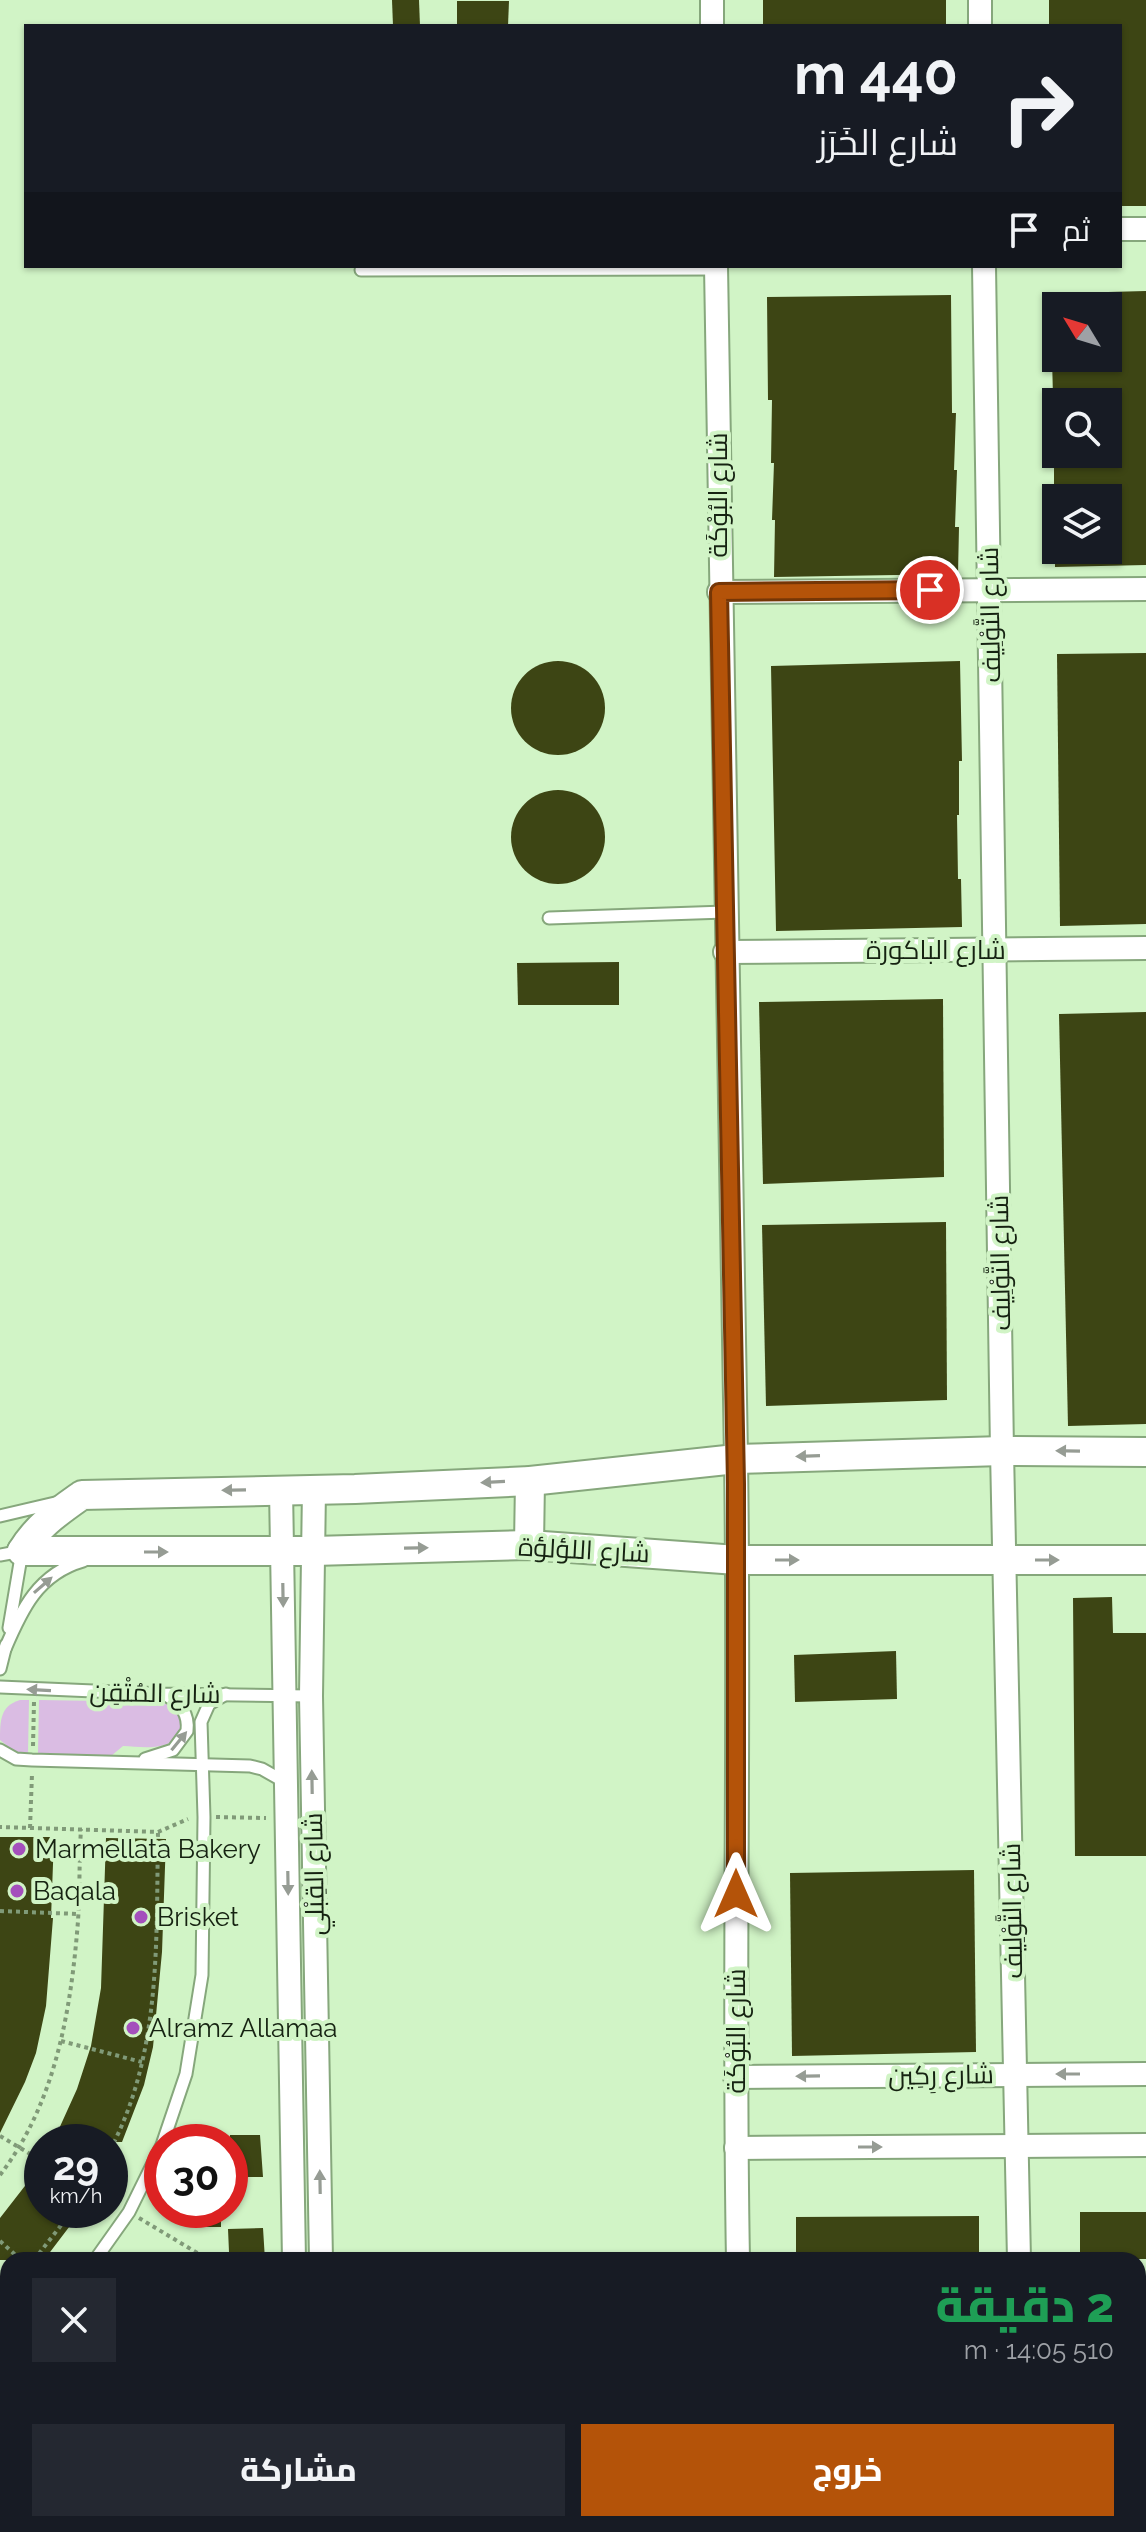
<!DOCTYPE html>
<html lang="ar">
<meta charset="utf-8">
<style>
body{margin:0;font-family:Raleway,Cairo,sans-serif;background:#242831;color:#f1f3f6;direction:rtl;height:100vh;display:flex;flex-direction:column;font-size:30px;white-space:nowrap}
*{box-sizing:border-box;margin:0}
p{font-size:26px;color:#9ea1a6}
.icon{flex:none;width:44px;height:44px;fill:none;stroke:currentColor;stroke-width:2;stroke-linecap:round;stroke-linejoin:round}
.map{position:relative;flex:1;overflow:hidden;direction:ltr}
.sheet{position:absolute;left:0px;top:2252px;width:1146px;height:280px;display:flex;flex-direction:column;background:#171b24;border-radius:24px 24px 0 0;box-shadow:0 2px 6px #0004;direction:rtl}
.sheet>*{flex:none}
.top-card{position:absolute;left:24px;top:24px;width:1098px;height:244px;border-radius:0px;box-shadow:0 2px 6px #0004;direction:rtl;background:#171b24;color:#f1f3f6;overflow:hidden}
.needle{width:52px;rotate:308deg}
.controls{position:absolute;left:1042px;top:292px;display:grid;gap:16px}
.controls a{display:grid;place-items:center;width:80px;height:80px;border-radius:0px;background:#171b24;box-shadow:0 2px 6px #0004;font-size:40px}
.speed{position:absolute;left:24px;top:2124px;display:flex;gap:16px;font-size:40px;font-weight:700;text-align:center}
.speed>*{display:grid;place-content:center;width:104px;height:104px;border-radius:50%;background:#171b24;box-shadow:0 2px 6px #0004;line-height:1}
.speed small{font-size:20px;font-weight:400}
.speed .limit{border:12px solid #d22;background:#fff;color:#111}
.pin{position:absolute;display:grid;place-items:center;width:68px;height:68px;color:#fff;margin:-34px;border:4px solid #fff;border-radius:50%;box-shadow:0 2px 8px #0007}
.me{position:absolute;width:88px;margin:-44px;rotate:0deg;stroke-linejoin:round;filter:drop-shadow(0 0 6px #0008)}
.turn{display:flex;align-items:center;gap:28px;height:168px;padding:0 32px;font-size:36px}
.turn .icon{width:104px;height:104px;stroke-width:2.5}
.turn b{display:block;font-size:56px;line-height:68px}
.then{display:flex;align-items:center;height:76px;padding:0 32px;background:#0003;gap:16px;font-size:30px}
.round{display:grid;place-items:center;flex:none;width:84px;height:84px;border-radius:0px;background:#242831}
.summary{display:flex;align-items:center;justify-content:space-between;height:136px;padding:0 32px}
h1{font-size:48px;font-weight:800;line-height:60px;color:#1e9e55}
.cta{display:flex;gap:16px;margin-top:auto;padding:16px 32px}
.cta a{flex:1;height:92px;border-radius:0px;background:#b45309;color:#fff;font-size:32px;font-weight:800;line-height:92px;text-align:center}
.cta a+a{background:#242831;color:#f1f3f6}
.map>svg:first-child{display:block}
.green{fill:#dabce3}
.building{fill:#3d4514}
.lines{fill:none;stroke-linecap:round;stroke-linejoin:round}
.service-casing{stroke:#86a77c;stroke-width:15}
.minor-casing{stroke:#86a77c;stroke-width:26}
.tertiary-casing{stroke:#86a77c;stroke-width:32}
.path{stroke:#809a78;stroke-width:4;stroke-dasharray:4 4;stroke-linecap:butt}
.service{stroke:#fff;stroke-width:11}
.minor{stroke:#fff;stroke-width:22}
.tertiary{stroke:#fff;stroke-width:28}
.oneway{fill:#969c94}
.route-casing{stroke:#753606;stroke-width:20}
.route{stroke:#b45309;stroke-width:14}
.poi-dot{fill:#a44fbc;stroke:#d1f4c6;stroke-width:3}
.labels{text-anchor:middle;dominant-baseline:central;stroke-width:8;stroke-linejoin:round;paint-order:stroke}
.street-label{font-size:26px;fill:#152211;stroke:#d1f4c6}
.poi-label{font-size:26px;fill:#152211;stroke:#d1f4c6;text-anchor:start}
</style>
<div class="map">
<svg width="1146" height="2532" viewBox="0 0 1146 2532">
<rect width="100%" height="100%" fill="#d1f4c6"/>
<g class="green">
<path d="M20,1700H29L28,1753L15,1752L0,1740C0,1721 0,1706 20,1700Z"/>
<path d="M39,1700L163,1702L180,1714L183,1725C176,1753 145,1747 123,1746L111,1756L38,1753Z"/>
</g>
<g class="building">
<path d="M392,0H419L420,26H393Z"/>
<rect x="763" y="0" width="183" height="26"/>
<path d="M1049,0H1146V206H1120V26H1049Z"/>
<path d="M457,1H509L508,26H457Z"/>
<path d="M1146,291V565L1055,567V550H1108V498H1054V462L1108,461V396L1053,397L1052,358H1108V292Z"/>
<path d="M951,295L952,413H956L954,470H957L955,527H959L958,574L774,577L775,520H772L774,463H771L772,400H768L767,297Z"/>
<path d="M1146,653V924L1060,926L1057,654Z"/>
<path d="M960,661L962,761H959V815H957L958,879H961L962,927L776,931L771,666Z"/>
<circle cx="558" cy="708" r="47"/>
<circle cx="558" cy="837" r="47"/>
<path d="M619,962V1005H518L517,963Z"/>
<path d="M943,999L944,1177L763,1184L759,1002Z"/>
<path d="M1146,1012V1424L1068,1426L1059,1014Z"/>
<path d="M946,1222L947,1400L766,1406L762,1225Z"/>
<path d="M1112,1597L1113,1633H1146V1856H1075L1073,1598Z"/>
<path d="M896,1651L897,1699L795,1702L794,1655Z"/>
<path d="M0,1837H54L51,1918H53L46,2006L36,2053L25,2082L0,2133Z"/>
<path d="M106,1838L166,1839L162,1952L153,2047L144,2085L122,2142H53L77,2089L91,2046L101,1988Z"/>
<path d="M974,1870L976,2052L792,2056L790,1873Z"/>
<path d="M230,2135H260L263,2177H238L239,2154H230Z"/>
<path d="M42,2164V2210H82L44,2260H0V2218Z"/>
<path d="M202,2210H221V2227H203Z"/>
<rect x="1080" y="2212" width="66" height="47"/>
<path d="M979,2216V2260H796V2217Z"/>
<path d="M263,2228L265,2260H250L249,2252H229L228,2229Z"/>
</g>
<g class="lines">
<defs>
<g id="service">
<path d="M361,270L716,269"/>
<path d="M549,918L725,912"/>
<path d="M0,1516L55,1503"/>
<path d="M0,1555L22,1551L9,1628"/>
<path d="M5,1649C22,1609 38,1574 83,1561"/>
<path d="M0,1669L6,1645"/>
<path d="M0,1687L164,1694L311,1696"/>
<path d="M0,1750L16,1759L32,1760L250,1766L262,1769L285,1782"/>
<path d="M145,1759L173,1750L187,1731C189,1714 181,1704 166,1695"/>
<path d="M163,2142L186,2074L202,1975L204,1817L201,1722L209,1704L226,1694"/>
<path d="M95,2260L129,2212L162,2145"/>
<path d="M0,2359L8,2353"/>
</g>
<g id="minor">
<path d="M712,0V26"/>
<path d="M980,0V26"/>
<path d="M1120,229H1146"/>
<path d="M716,266C720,664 729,1061 736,1458C740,1726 733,1993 738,2260"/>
<path d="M984,266L1002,1451L1019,2260"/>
<path d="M719,592L1146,589"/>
<path d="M725,952L1146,948"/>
<path d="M281,1489L294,2260"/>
<path d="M314,1489L311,1696L321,2260"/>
<path d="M735,2077L1146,2074"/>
<path d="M736,2148L1146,2145"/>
<path d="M742,2524L743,2532"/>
<path d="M1023,2524V2532"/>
<path d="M265,2532L271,2524"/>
<path d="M308,2532L312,2524"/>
</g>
<g id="tertiary">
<path d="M529,1545L530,1481"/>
<path d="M22,1551C37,1526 58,1512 82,1495L355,1489L530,1481L736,1459L1002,1451L1146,1452"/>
<path d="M22,1551H314L529,1545L737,1560H1146"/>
</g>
</defs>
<use href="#service" class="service-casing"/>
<use href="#minor" class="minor-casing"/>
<use href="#tertiary" class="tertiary-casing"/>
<g class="path">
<path d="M33,1746L34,1702"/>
<path d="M216,1817L266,1818"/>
<path d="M30,1828L32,1774"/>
<path d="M0,1829V1827L158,1832L188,1819"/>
<path d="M0,1911L78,1914"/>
<path d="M61,2041L142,2062"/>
<path d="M0,2136L42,2161"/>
<path d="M110,2150C162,2053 156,1938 158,1832"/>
<path d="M0,2175C56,2102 71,2010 78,1921C80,1890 79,1860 81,1829"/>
<path d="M139,2218L209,2260"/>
<path d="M0,2241L21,2260"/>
<path d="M34,2260L73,2210"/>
<path d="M0,2294L8,2287"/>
</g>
<use href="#service" class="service"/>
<use href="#minor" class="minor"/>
<use href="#tertiary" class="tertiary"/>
</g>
<defs><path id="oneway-solid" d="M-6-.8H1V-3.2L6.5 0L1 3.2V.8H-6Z" transform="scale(2)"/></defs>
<g class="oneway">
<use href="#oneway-solid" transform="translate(1068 1451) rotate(-179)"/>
<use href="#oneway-solid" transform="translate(808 1456) rotate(178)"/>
<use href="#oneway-solid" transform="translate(493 1482) rotate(177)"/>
<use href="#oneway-solid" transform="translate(234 1490) rotate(179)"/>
<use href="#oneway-solid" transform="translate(416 1548) rotate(-1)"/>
<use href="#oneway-solid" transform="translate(156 1552)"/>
<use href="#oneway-solid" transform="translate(787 1560)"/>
<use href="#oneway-solid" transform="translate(1047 1560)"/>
<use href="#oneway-solid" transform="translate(43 1585) rotate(-41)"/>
<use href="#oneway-solid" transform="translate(283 1595) rotate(89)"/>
<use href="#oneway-solid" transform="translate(39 1690) rotate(-177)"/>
<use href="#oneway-solid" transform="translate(179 1741) rotate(-51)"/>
<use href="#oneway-solid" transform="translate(312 1782) rotate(-91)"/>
<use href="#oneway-solid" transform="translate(288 1883) rotate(89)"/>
<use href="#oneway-solid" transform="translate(1068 2074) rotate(180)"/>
<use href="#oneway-solid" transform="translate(808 2076) rotate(179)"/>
<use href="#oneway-solid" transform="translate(870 2147)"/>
<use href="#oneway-solid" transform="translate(320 2182) rotate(-91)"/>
</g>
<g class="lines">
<defs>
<path id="route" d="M736,1894V1484L719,592L930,590"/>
</defs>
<use href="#route" class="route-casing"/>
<use href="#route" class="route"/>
</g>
<g class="poi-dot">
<circle cx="19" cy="1849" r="8"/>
<circle cx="17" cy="1891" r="8"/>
<circle cx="141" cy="1917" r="8"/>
<circle cx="133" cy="2028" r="8"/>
</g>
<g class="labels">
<g class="street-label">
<text transform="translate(718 495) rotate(-90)">شارع البُوْكَة</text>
<text transform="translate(990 615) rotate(-91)">شارع التَّوْلِيف</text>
<text x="936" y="950">شارع الباكورة</text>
<text transform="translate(1000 1263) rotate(-91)">شارع التَّوْلِيف</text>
<text transform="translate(584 1550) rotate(3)">شارع اللؤلؤة</text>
<text transform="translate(155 1693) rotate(1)">شارع المُتْقِن</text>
<text transform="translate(314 1874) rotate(-91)">شارع القِبْلي</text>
<text transform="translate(1012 1911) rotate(-91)">شارع التَّوْلِيف</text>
<text transform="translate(736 2031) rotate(-90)">شارع البُوْكَة</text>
<text transform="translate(941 2075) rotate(-1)">شارع رِكِين</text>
</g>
<g class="poi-label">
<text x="35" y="1849">Marmellata Bakery</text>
<text x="33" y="1891">Baqala</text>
<text x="157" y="1917">Brisket</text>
<text x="149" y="2028">Alramz Allamaa</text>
</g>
</g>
</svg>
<div class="controls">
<a><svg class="needle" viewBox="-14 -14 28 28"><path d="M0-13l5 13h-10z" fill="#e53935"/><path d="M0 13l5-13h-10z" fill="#9ea1a6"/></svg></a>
<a><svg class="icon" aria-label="search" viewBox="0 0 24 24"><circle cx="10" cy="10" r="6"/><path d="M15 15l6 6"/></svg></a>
<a><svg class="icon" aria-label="layers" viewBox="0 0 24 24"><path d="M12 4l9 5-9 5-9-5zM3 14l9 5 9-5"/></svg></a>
</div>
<div class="speed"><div>29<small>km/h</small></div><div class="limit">30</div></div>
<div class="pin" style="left:930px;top:590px;background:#d93025"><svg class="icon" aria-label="arrive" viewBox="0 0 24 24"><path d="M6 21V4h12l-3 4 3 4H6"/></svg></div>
<svg class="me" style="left:736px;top:1894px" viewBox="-20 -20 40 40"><path d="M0-17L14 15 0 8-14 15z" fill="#b45309" stroke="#fff" stroke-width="4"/></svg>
<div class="top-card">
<div class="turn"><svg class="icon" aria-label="right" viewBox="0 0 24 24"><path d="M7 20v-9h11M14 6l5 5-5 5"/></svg><div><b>440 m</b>شارع الخَرَز</div></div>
<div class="then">ثم<svg class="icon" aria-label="arrive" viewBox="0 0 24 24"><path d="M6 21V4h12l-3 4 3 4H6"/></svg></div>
</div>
<section class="sheet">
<div class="summary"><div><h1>2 دقيقة</h1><p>510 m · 14:05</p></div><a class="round"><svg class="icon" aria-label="close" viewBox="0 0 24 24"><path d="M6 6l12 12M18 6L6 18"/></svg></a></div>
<div class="cta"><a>خروج</a><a>مشاركة</a></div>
</section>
</div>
